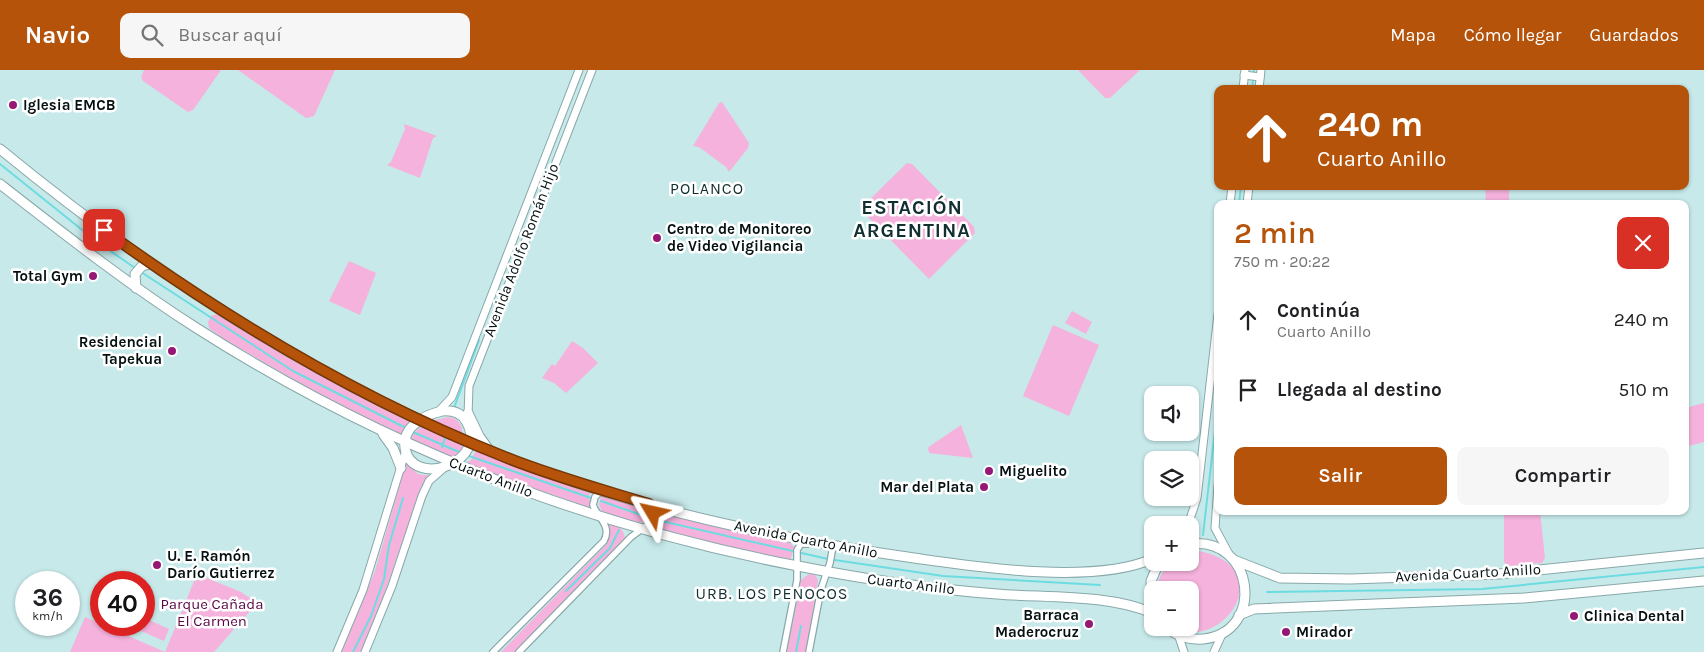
<!DOCTYPE html>
<html lang="es">
<meta charset="utf-8">
<style>
body{margin:0;font-family:Karla,sans-serif;background:#f6f6f6;color:#202124;height:100vh;display:flex;flex-direction:column;font-size:19px;white-space:nowrap}
*{box-sizing:border-box;margin:0}
p{font-size:16px;color:#757577}
.icon{flex:none;width:28px;height:28px;fill:none;stroke:currentColor;stroke-width:2;stroke-linecap:round;stroke-linejoin:round}
.map{position:relative;flex:1;overflow:hidden}
.drawer{position:absolute;left:1214px;top:130px;width:475px;height:315px;display:flex;flex-direction:column;background:#fff;border-radius:10px;box-shadow:0 1px 4px #0004}
.drawer>*{flex:none}
.banner{position:absolute;left:1214px;top:15px;width:475px;height:105px;border-radius:10px;box-shadow:0 1px 4px #0004;background:#b45309;color:#fff;overflow:hidden}
.tools{position:absolute;left:1144px;top:316px;display:grid;gap:10px}
.tools a{display:grid;place-items:center;width:55px;height:55px;border-radius:10px;background:#fff;box-shadow:0 1px 4px #0004;font-size:25px}
.speed{position:absolute;left:15px;top:501px;display:flex;gap:10px;font-size:25px;font-weight:700;text-align:center}
.speed>*{display:grid;place-content:center;width:65px;height:65px;border-radius:50%;background:#fff;box-shadow:0 1px 4px #0004;line-height:1}
.speed small{font-size:12px;font-weight:400}
.speed .limit{border:8px solid #d22;background:#fff;color:#111}
.pin{position:absolute;display:grid;place-items:center;width:42px;height:42px;color:#fff;margin:-21px;border-radius:10px;box-shadow:0 2px 8px #0006}
.me{position:absolute;width:55px;margin:-28px;rotate:306deg;stroke-linejoin:round;filter:drop-shadow(0 0 4px #0008)}
.turn{display:flex;align-items:center;gap:18px;height:105px;padding:0 20px;font-size:22px}
.turn .icon{width:65px;height:65px;stroke-width:2.5}
.turn b{display:block;font-size:35px;line-height:42px}
.round{display:grid;place-items:center;flex:none;width:52px;height:52px;border-radius:10px;background:#f6f6f6}
.summary{display:flex;align-items:center;justify-content:space-between;height:85px;padding:0 20px}
h1{font-size:30px;font-weight:600;line-height:38px;color:#b45309}
.cta{display:flex;gap:10px;margin-top:auto;padding:10px 20px}
.cta a{flex:1;height:58px;border-radius:10px;background:#b45309;color:#fff;font-size:20px;font-weight:600;line-height:58px;text-align:center}
.cta a+a{background:#f6f6f6;color:#202124}
ul{padding:0;list-style:none}
li{display:flex;align-items:center;gap:15px;height:70px;padding:0 20px}
li div{flex:1}
li b{display:block;font-size:19px}
li em{font-style:normal}
header{display:flex;align-items:center;gap:30px;box-sizing:border-box;height:70px;padding:0 25px;background:#b45309;color:#fff}
header strong{font-size:24px}
nav{display:flex;gap:28px;margin-inline-start:auto;font-size:18px}
.search{width:350px;height:45px;background:#f6f6f6;display:flex;align-items:center;gap:12px;box-sizing:border-box;padding:0 18px;border-radius:10px;color:#757577;font-size:19px}
.map>svg:first-child{display:block}
.green{fill:#f5b2dc}
.lines{fill:none;stroke-linecap:round;stroke-linejoin:round}
.stream{stroke:#6ddce1;stroke-width:2}
.minor-casing{stroke:#88a8a9;stroke-width:8}
.major-casing{stroke:#88a8a9;stroke-width:9}
.highway-casing{stroke:#88a8a9;stroke-width:11}
.minor{stroke:#fff;stroke-width:5.5}
.major{stroke:#fff;stroke-width:7}
.highway{stroke:#fff;stroke-width:9}
.route-casing{stroke:#753606;stroke-width:12}
.route{stroke:#b45309;stroke-width:9}
.poi-dot{fill:#941874;stroke:#fff;stroke-width:2}
.labels{text-anchor:middle;dominant-baseline:central;stroke-width:5;stroke-linejoin:round;paint-order:stroke}
.poi-label{font-size:15px;font-weight:bold;fill:#051111;stroke:#fff;text-anchor:start}
.street-label{font-size:15px;fill:#051111;stroke:#fff}
.park-label{font-size:15px;fill:#5a0646;stroke:#fff}
.neighbourhood-label{font-size:16px;letter-spacing:1px;fill:#112e30;stroke:#fff}
.district-label{font-size:20px;font-weight:bold;letter-spacing:1px;fill:#112e30;stroke:#fff}
</style>
<header>
<strong>Navio</strong>
<div class="search"><svg class="icon" aria-label="search" viewBox="0 0 24 24"><circle cx="10" cy="10" r="6"/><path d="M15 15l6 6"/></svg>Buscar aquí</div>
<nav><a>Mapa</a><a>Cómo llegar</a><a>Guardados</a></nav>
</header>
<div class="map">
<svg width="1704" height="582" viewBox="0 0 1704 582">
<rect width="100%" height="100%" fill="#c7e9ea"/>
<g class="green">
<path d="M144,0H221L193,40L188,42L143,11L141,7Z"/>
<path d="M238,0H335L314,46L306,48Z"/>
<path d="M1078,0H1140L1110,28H1105Z"/>
<path d="M722,32L749,73L748,78L729,102L726,97L699,77L693,76L719,33Z"/>
<path d="M404,54L437,66L433,68L420,108L387,95L391,92L405,59Z"/>
<path d="M907,93L912,94L974,157L975,163L929,209L860,139Z"/>
<path d="M1485,116H1509V134H1486Z"/>
<path d="M349,191L376,203L360,245L329,231Z"/>
<path d="M1072,241L1092,252L1086,264L1065,253Z"/>
<path d="M217,244L412,350L407,354L403,366L332,332L224,269L209,258L208,252L211,246Z"/>
<path d="M1053,255L1099,275L1069,346L1023,326Z"/>
<path d="M572,271L583,278L598,293L566,323L554,313L542,308L552,294L555,296Z"/>
<path d="M1704,333V372L1685,377V338Z"/>
<path d="M448,347C459,348 462,356 463,365L432,351Z"/>
<path d="M422,355L463,373L461,383L454,388L411,372L413,365Z"/>
<path d="M961,355L973,388L929,383L928,378L930,376Z"/>
<path d="M476,380L591,421L589,427L591,438L464,394L471,390Z"/>
<path d="M406,393L418,404L431,406L424,412L420,420L378,542L361,582H341L375,501Z"/>
<path d="M605,425L647,438L650,442L644,452L634,453L602,442L599,434L601,427Z"/>
<path d="M1504,441H1540L1545,488L1542,493L1508,496L1504,492Z"/>
<path d="M661,443L790,473L794,477L790,491L723,477L657,459L654,453L656,445Z"/>
<path d="M608,453C618,456 623,457 625,468L622,474L515,582H501L607,474L610,460Z"/>
<path d="M1199,481C1280,497 1224,582 1175,558H1190V520H1157C1158,509 1162,501 1170,493L1190,492V482Z"/>
<path d="M197,504L241,522L257,533L214,582H70L85,547L165,582Z"/>
<path d="M809,504L815,505L818,510L806,582H787L801,510Z"/>
<path d="M147,549L169,559L164,571L141,561Z"/>
</g>
<g class="lines">
<g class="stream">
<path d="M1252,19L1254,0"/>
<path d="M0,94L96,171L135,198"/>
<path d="M1239,134L1241,116"/>
<path d="M141,202L293,301L404,357"/>
<path d="M454,338L479,270"/>
<path d="M413,362L459,382"/>
<path d="M442,377L445,368"/>
<path d="M469,386L591,428"/>
<path d="M601,431L647,447"/>
<path d="M657,450L828,489L943,506L1100,515"/>
<path d="M1203,465L1218,334"/>
<path d="M1166,519L1169,520"/>
<path d="M566,521L610,478L619,460"/>
<path d="M1267,522L1482,519L1704,497"/>
<path d="M1190,534L1198,552"/>
<path d="M353,582L371,546L384,509L389,475L403,428"/>
<path d="M796,582L801,556"/>
</g>
<defs>
<g id="minor">
<path d="M493,582L604,471C612,456 598,448 593,435L595,427L601,421"/>
<path d="M519,582L631,467L650,453L653,443L649,434"/>
<path d="M783,582L797,510V480L801,474H808"/>
<path d="M809,582L821,519L830,493L833,476"/>
</g>
<g id="major">
<path d="M1244,5L1260,7"/>
<path d="M1243,19L1245,0"/>
<path d="M1259,19L1261,0"/>
<path d="M1230,134L1232,116"/>
<path d="M1247,134L1249,116"/>
<path d="M438,342L452,327L464,296L579,0"/>
<path d="M468,346L469,316L592,0"/>
<path d="M1218,415L1215,458L1230,486"/>
<path d="M1188,455L1197,428L1218,244"/>
<path d="M1178,564L1184,582"/>
<path d="M337,582L363,520L406,380"/>
<path d="M365,582L392,516L422,426L429,411L445,397"/>
<path d="M1214,582L1223,562"/>
</g>
<g id="highway">
<path d="M0,79C152,204 321,315 505,387C638,440 780,469 921,489C984,498 1095,514 1152,489"/>
<path d="M0,114C64,164 129,215 198,259C382,376 583,455 798,496C863,509 930,519 997,524C1045,528 1109,524 1152,543"/>
<path d="M136,218L135,204L142,196L150,194"/>
<path d="M442,341C452,340 461,343 466,351C491,392 412,420 405,378C402,356 425,345 442,341Z"/>
<path d="M468,343L479,366L489,380"/>
<path d="M383,364L393,378L401,398"/>
<path d="M1234,490L1280,508L1350,509L1499,504L1704,483"/>
<path d="M1152,536L1151,511L1159,492"/>
<path d="M1239,545L1254,539L1524,528L1704,511"/>
<path d="M1167,558C1177,566 1190,570 1203,569C1266,563 1255,466 1190,474"/>
</g>
</defs>
<use href="#minor" class="minor-casing"/>
<use href="#major" class="major-casing"/>
<use href="#highway" class="highway-casing"/>
<use href="#minor" class="minor"/>
<use href="#major" class="major"/>
<use href="#highway" class="highway"/>
</g>
<g class="lines">
<defs>
<path id="route" d="M104,160C228,250 361,330 505,387C552,406 600,419 649,434L653,443"/>
</defs>
<use href="#route" class="route-casing"/>
<use href="#route" class="route"/>
</g>
<g class="poi-dot">
<circle cx="13" cy="35" r="5"/>
<circle cx="657" cy="168" r="5"/>
<circle cx="93" cy="206" r="5"/>
<circle cx="172" cy="281" r="5"/>
<circle cx="989" cy="401" r="5"/>
<circle cx="984" cy="417" r="5"/>
<circle cx="157" cy="495" r="5"/>
<circle cx="1574" cy="546" r="5"/>
<circle cx="1089" cy="554" r="5"/>
<circle cx="1286" cy="562" r="5"/>
</g>
<g class="labels">
<g class="poi-label">
<text x="23" y="35">Iglesia EMCB</text>
<text x="667" y="159">Centro de Monitoreo<tspan x="667" dy="17">de Video Vigilancia</tspan></text>
<text x="83" y="206" text-anchor="end">Total Gym</text>
<text x="162" y="272" text-anchor="end">Residencial<tspan x="162" dy="17">Tapekua</tspan></text>
<text x="999" y="401">Miguelito</text>
<text x="974" y="417" text-anchor="end">Mar del Plata</text>
<text x="167" y="486">U. E. Ramón<tspan x="167" dy="17">Darío Gutierrez</tspan></text>
<text x="1079" y="545" text-anchor="end">Barraca<tspan x="1079" dy="17">Maderocruz</tspan></text>
<text x="1584" y="546">Clinica Dental</text>
<text x="1296" y="562">Mirador</text>
</g>
<g class="street-label">
<text transform="translate(521 180) rotate(-69)">Avenida Adolfo Román Hijo</text>
<text transform="translate(491 407) rotate(21)">Cuarto Anillo</text>
<text transform="translate(806 469) rotate(11)">Avenida Cuarto Anillo</text>
<text transform="translate(1468 503) rotate(-3)">Avenida Cuarto Anillo</text>
<text transform="translate(911 514) rotate(7)">Cuarto Anillo</text>
</g>
<g class="park-label">
<text x="212" y="534">Parque Cañada<tspan x="212" dy="17">El Carmen</tspan></text>
</g>
<g class="neighbourhood-label">
<text x="707" y="118">POLANCO</text>
<text x="772" y="523">URB. LOS PENOCOS</text>
</g>
<g class="district-label">
<text x="912" y="137">ESTACIÓN<tspan x="912" dy="23">ARGENTINA</tspan></text>
</g>
</g>
</svg>
<div class="tools">
<a><svg class="icon" aria-label="sound" viewBox="0 0 24 24"><path d="M4 9h4l5-4v14l-5-4H4zM17 9q2 3 0 6"/></svg></a>
<a><svg class="icon" aria-label="layers" viewBox="0 0 24 24"><path d="M12 4l9 5-9 5-9-5zM3 14l9 5 9-5"/></svg></a>
<a>+</a>
<a>−</a>
</div>
<div class="speed"><div>36<small>km/h</small></div><div class="limit">40</div></div>
<div class="pin" style="left:104px;top:160px;background:#d93025"><svg class="icon" aria-label="arrive" viewBox="0 0 24 24"><path d="M6 21V4h12l-3 4 3 4H6"/></svg></div>
<svg class="me" style="left:653px;top:443px" viewBox="-20 -20 40 40"><path d="M0-17L14 15 0 8-14 15z" fill="#b45309" stroke="#fff" stroke-width="4"/></svg>
<div class="banner">
<div class="turn"><svg class="icon" aria-label="ahead" viewBox="0 0 24 24"><path d="M12 20V5M6 11l6-6 6 6"/></svg><div><b>240 m</b>Cuarto Anillo</div></div>
</div>
<section class="drawer">
<div class="summary"><div><h1>2 min</h1><p>750 m · 20:22</p></div><a class="round" style="background:#d93025;color:#fff"><svg class="icon" aria-label="close" viewBox="0 0 24 24"><path d="M6 6l12 12M18 6L6 18"/></svg></a></div>
<ul>
<li><svg class="icon" aria-label="ahead" viewBox="0 0 24 24"><path d="M12 20V5M6 11l6-6 6 6"/></svg><div><b>Continúa</b><p>Cuarto Anillo</p></div><em>240 m</em></li>
<li><svg class="icon" aria-label="arrive" viewBox="0 0 24 24"><path d="M6 21V4h12l-3 4 3 4H6"/></svg><div><b>Llegada al destino</b></div><em>510 m</em></li>
</ul>
<div class="cta"><a>Salir</a><a>Compartir</a></div>
</section>
</div>
